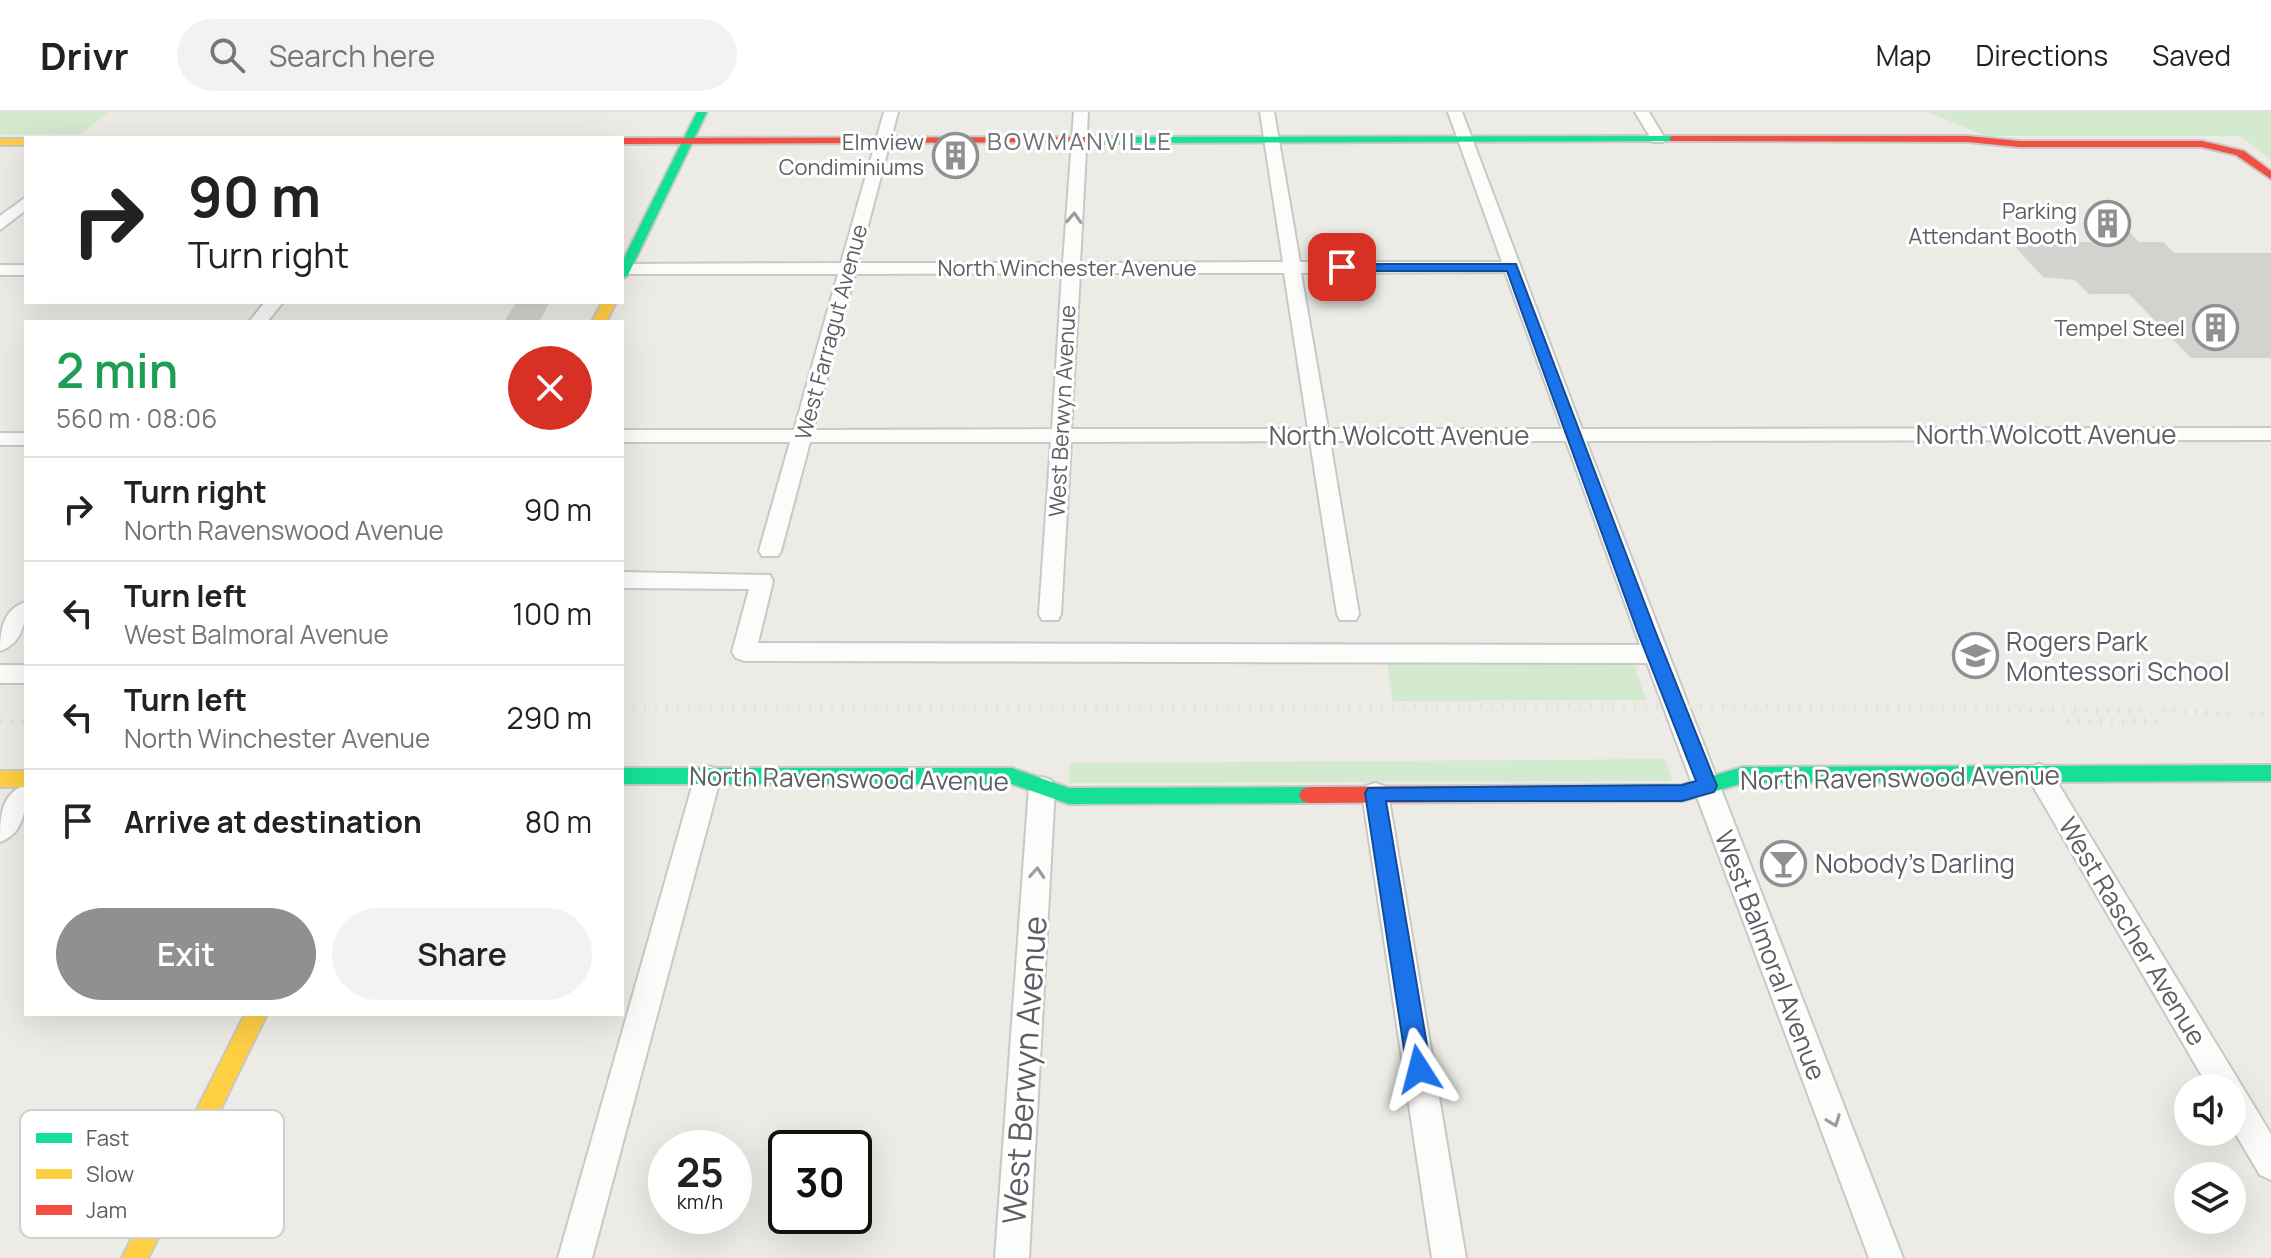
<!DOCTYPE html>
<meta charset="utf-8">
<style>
body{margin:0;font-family:Manrope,sans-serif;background:#f2f2f2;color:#222;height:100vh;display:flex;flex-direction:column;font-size:30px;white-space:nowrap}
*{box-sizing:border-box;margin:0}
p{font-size:26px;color:#767676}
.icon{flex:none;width:44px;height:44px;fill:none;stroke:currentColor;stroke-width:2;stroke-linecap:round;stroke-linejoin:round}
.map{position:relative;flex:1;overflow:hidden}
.drawer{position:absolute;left:24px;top:208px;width:600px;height:696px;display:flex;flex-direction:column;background:#fff;border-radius:0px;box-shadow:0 8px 32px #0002}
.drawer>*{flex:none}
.hud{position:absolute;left:24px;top:24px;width:600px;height:168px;border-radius:0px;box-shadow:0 8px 32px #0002;background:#fff;color:#222;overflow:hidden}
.tools{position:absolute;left:2174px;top:962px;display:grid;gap:16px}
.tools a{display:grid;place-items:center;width:72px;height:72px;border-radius:50%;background:#fff;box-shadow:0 8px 32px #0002;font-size:40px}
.speed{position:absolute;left:648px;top:1018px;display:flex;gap:16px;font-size:40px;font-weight:700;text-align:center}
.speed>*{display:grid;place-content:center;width:104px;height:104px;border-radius:50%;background:#fff;box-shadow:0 8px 32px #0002;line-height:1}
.speed small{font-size:20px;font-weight:400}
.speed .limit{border:4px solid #111;border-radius:12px;background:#fff;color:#111}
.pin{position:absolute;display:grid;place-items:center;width:68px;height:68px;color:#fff;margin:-34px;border-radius:16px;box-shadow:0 4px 12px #0006}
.me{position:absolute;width:88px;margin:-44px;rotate:351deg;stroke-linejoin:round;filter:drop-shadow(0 0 6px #0008)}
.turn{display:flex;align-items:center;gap:28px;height:168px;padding:0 32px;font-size:36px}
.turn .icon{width:104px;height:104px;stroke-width:2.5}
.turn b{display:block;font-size:56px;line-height:68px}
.round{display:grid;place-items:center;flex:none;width:84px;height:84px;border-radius:42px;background:#f2f2f2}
.headline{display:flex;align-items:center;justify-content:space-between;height:136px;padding:0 32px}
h1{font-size:48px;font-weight:600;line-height:60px;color:#1e9e55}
.button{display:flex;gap:16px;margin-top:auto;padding:16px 32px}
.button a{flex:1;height:92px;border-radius:48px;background:#8e9092;color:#fff;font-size:32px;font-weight:600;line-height:92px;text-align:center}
.button a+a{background:#f2f2f2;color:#222}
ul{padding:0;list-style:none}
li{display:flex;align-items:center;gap:24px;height:104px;padding:0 32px;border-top:2px solid #e0e0e0}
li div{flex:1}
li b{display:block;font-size:30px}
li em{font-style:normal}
header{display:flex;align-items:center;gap:48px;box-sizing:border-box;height:112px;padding:0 40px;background:#fff;border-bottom:2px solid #e0e0e0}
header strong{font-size:38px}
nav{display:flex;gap:44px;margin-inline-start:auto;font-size:28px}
.search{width:560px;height:72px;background:#f2f2f2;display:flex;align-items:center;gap:20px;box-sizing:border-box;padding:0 28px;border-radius:44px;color:#767676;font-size:30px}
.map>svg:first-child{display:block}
.green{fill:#d3eacf}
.building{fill:#d3d2cf}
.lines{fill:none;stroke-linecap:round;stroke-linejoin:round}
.street-casing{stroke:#c8c8c7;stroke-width:4}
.fast-casing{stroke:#c8c9c7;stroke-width:4}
.slow-casing{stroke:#c8c9c7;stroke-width:4}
.jam-casing{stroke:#c8c9c7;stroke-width:4}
.street{fill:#fcfcfb;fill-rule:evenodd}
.fast{fill:#16e098;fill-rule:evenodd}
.slow{fill:#ffcf43;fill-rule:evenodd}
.jam{fill:#f24e42;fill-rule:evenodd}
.rail{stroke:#e3e2e2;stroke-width:6;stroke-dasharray:2 9;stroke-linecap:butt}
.oneway{stroke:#9b9ea1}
.route{fill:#1a73e8;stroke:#114b97;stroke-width:2}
.labels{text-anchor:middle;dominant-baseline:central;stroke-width:6;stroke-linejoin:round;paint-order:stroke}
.far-poi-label{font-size:22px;fill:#5b5f65;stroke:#fff;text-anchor:end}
.far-street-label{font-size:22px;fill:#5b5f65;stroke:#fff}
.far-neighbourhood-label{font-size:24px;letter-spacing:2px;fill:#6c7277;stroke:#fff}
.street-label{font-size:26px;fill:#5b5f65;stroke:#fff}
.poi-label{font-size:26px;fill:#5b5f65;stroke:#fff;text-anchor:start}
.near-street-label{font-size:32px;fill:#5b5f65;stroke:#fff}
.key{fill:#fff;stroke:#cecfd1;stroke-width:2}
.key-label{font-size:22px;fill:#5b5f65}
</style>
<header>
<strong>Drivr</strong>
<div class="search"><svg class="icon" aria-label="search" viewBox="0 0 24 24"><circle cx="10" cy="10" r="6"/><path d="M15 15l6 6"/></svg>Search here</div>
<nav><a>Map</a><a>Directions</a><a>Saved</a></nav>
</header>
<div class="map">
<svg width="2271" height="1146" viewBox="0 0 2271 1146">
<rect width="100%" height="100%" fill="#ecebe5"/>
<g class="green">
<path d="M0,0H108L81,22L0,23Z"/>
<path d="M1928,0H2271V48L2240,24H1985Z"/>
<path d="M1387,552H1634L1646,588L1393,589Z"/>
<path d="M1665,647L1672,669L1069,671L1070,651Z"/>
</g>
<g class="building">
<path d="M2091,107H2117L2139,130H2163L2175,141H2271V246H2191L2129,182H2089L2075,168L2043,165L2011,130H2113Z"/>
<path d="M516,190H550L539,210H504Z"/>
</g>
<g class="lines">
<defs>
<g id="street">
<path d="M884,0H898L858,151H1063L1074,0H1088L1080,151L1283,150L1260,0H1274L1300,150H1502L1448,0H1462L1582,317L2271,316V328L1586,329L1903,1146H1869L1647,551L744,549L736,546L732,540L749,477L622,476V460L770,463L773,469L758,531L1640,533L1566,329H1330L1359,502L1356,508H1340L1337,502L1310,329L1071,330L1061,502L1058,508H1042L1039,502L1051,330H810L781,439L778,444H762L759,439L790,330H622V318H794L838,162H622V152L841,151ZM1505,160L1562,317H1328L1301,161ZM1062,161L1052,317L813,318L855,162ZM1080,161H1284L1308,317H1071Z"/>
<path d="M1635,0H1649L1665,27L1663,30H1653Z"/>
<path d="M26,85V98L0,118V104Z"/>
<rect x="0" y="153" width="26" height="10"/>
<path d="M265,190H283L267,210H249Z"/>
<rect x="0" y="321" width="26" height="12"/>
<path d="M26,490C26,510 22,532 0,539C0,518 3,497 26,490Z"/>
<rect x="0" y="553" width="26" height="18"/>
<path d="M2039,652L2048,655L2271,1022V1068L2260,1063L2232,1016V976H2209L2030,669L2026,662L2030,655Z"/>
<path d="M708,654L717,657L721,664L592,1146H558L695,664L699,657Z"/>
<path d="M1042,665L1051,668L1055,675L1029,1146H995L1029,675L1033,668Z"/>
<path d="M1375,671L1384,674L1388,681L1466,1146H1432L1362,681L1366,674Z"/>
<path d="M26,673C26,695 25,721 0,730C0,707 0,681 26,673Z"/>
</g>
<g id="fast">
<path d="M697,0H707L628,163L622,167V150Z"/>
<path d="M1674,24L1678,25V29L1090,31L1084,28L1090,25Z"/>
<path d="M2271,653V669L1743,671L1699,684L1692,682L1689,676L1692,670L1743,655Z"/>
<path d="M622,656H1012L1069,676L1309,675L1316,677L1319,683L1316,689L1309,691L1069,692L1012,672H622Z"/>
</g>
<g id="slow">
<rect x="0" y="27" width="26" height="6"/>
<path d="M602,190H616L606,210H592Z"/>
<rect x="0" y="659" width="26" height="16"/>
<path d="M245,902H267L148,1146H122Z"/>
</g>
<g id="jam">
<path d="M1674,24H1968L2019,29H2202L2244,39L2271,59V67L2236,43L2202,35H2019L1968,30L1670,29V25Z"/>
<path d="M1090,25L1094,26V30L622,32L621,26Z"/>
<path d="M1699,668L1706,670L1709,676L1706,682L1682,689L1309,691L1302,689L1299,683L1302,677L1309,675L1682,673Z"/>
</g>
</defs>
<use href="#street" class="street-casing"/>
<use href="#fast" class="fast-casing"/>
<use href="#slow" class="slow-casing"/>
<use href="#jam" class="jam-casing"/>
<use href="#street" class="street"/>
<use href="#fast" class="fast"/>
<use href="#slow" class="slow"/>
<use href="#jam" class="jam"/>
<g class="rail">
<path d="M622,597L1716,594L2271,601"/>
<path d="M2067,609L2163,610"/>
<path d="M0,610H26"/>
</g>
</g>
<defs><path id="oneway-chevron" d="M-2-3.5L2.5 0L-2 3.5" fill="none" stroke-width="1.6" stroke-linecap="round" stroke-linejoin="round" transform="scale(2)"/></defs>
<g class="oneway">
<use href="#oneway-chevron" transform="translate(1074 106) rotate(-87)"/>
<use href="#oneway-chevron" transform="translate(1037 761) rotate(-86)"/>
<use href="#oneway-chevron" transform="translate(1834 1009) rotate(69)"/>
</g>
<path class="route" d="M1337,152H1516L1656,521L1717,674L1714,680L1682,689H1386L1431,957L1427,965L1419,968L1411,965L1407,957L1365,681L1368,676L1682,673L1696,669L1638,521L1507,159H1342L1337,158Z"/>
<defs>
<symbol id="building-ring" viewBox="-11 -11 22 22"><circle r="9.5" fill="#fff" stroke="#8e9092" stroke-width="1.5"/><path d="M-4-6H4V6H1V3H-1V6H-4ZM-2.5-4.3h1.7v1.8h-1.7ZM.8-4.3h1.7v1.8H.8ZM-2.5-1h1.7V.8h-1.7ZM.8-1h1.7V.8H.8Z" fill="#8e9092"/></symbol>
<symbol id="school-ring" viewBox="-11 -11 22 22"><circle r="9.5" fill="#fff" stroke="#8e9092" stroke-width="1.5"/><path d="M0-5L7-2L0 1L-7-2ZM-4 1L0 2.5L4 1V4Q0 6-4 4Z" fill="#8e9092"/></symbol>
<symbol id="bar-ring" viewBox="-11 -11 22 22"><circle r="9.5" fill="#fff" stroke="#8e9092" stroke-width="1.5"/><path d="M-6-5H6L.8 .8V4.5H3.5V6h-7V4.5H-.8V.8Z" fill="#8e9092"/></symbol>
</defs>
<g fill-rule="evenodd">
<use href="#building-ring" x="930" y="18" width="51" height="51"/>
<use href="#building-ring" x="2082" y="86" width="51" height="51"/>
<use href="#building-ring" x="2190" y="190" width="51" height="51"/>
<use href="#school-ring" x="1950" y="518" width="51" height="51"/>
<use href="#bar-ring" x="1758" y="726" width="51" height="51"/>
</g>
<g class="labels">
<g class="far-poi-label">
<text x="924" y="30">Elmview<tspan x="924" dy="25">Condiminiums</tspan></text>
<text x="2077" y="99">Parking<tspan x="2077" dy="25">Attendant Booth</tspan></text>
<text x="2185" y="216">Tempel Steel</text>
</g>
<g class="far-street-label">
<text x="1067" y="156">North Winchester Avenue</text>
<text transform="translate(831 220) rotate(-75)">West Farragut Avenue</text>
<text transform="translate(1062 299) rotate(-87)">West Berwyn Avenue</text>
</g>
<g class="far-neighbourhood-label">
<text x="1080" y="28">BOWMANVILLE</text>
</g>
<g class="street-label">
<text x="2046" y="322">North Wolcott Avenue</text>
<text x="1399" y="323">North Wolcott Avenue</text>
<text transform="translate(1900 665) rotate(-1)">North Ravenswood Avenue</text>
<text transform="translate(849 666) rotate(1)">North Ravenswood Avenue</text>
<text transform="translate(2133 819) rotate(59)">West Rascher Avenue</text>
<text transform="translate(1771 843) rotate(69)">West Balmoral Avenue</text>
</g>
<g class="poi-label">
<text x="2006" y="529">Rogers Park<tspan x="2006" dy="30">Montessori School</tspan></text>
<text x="1815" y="751">Nobody's Darling</text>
</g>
<g class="near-street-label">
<text transform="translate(1024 958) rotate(-86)">West Berwyn Avenue</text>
</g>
</g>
<rect x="20" y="998" width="264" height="128" rx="12" class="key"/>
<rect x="36" y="1021" width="36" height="10" fill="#16e098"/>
<rect x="36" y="1057" width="36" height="10" fill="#ffcf43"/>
<rect x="36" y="1093" width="36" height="10" fill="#f24e42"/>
<g class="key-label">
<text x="86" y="1034">Fast</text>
<text x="86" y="1070">Slow</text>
<text x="86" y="1106">Jam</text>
</g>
</svg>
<div class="tools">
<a><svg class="icon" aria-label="sound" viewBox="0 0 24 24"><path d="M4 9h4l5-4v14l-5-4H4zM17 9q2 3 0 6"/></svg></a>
<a><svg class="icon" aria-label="layers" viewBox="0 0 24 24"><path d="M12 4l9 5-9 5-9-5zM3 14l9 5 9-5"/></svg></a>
</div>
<div class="speed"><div>25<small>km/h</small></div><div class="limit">30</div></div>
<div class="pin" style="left:1342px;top:155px;background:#d93025"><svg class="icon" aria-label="arrive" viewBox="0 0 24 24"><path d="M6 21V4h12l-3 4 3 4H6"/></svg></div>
<svg class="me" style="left:1419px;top:957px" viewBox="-20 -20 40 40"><path d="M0-17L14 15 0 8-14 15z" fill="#1a73e8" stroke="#fff" stroke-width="4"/></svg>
<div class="hud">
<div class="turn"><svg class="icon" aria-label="right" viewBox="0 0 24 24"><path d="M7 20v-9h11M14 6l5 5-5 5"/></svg><div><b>90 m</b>Turn right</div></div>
</div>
<section class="drawer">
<div class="headline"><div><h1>2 min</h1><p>560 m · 08:06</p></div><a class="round" style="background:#d93025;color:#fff"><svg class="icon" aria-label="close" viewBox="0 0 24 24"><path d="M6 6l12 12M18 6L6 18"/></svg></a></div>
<ul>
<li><svg class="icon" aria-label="right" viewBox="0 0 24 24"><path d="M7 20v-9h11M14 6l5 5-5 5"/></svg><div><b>Turn right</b><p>North Ravenswood Avenue</p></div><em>90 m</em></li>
<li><svg class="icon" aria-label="left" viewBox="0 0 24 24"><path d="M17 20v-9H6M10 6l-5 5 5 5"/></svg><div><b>Turn left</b><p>West Balmoral Avenue</p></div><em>100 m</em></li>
<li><svg class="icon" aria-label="left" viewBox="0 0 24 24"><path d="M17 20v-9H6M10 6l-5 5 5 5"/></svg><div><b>Turn left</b><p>North Winchester Avenue</p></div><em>290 m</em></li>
<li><svg class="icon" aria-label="arrive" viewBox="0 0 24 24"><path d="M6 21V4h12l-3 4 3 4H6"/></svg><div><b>Arrive at destination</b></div><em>80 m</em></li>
</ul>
<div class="button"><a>Exit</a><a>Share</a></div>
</section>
</div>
